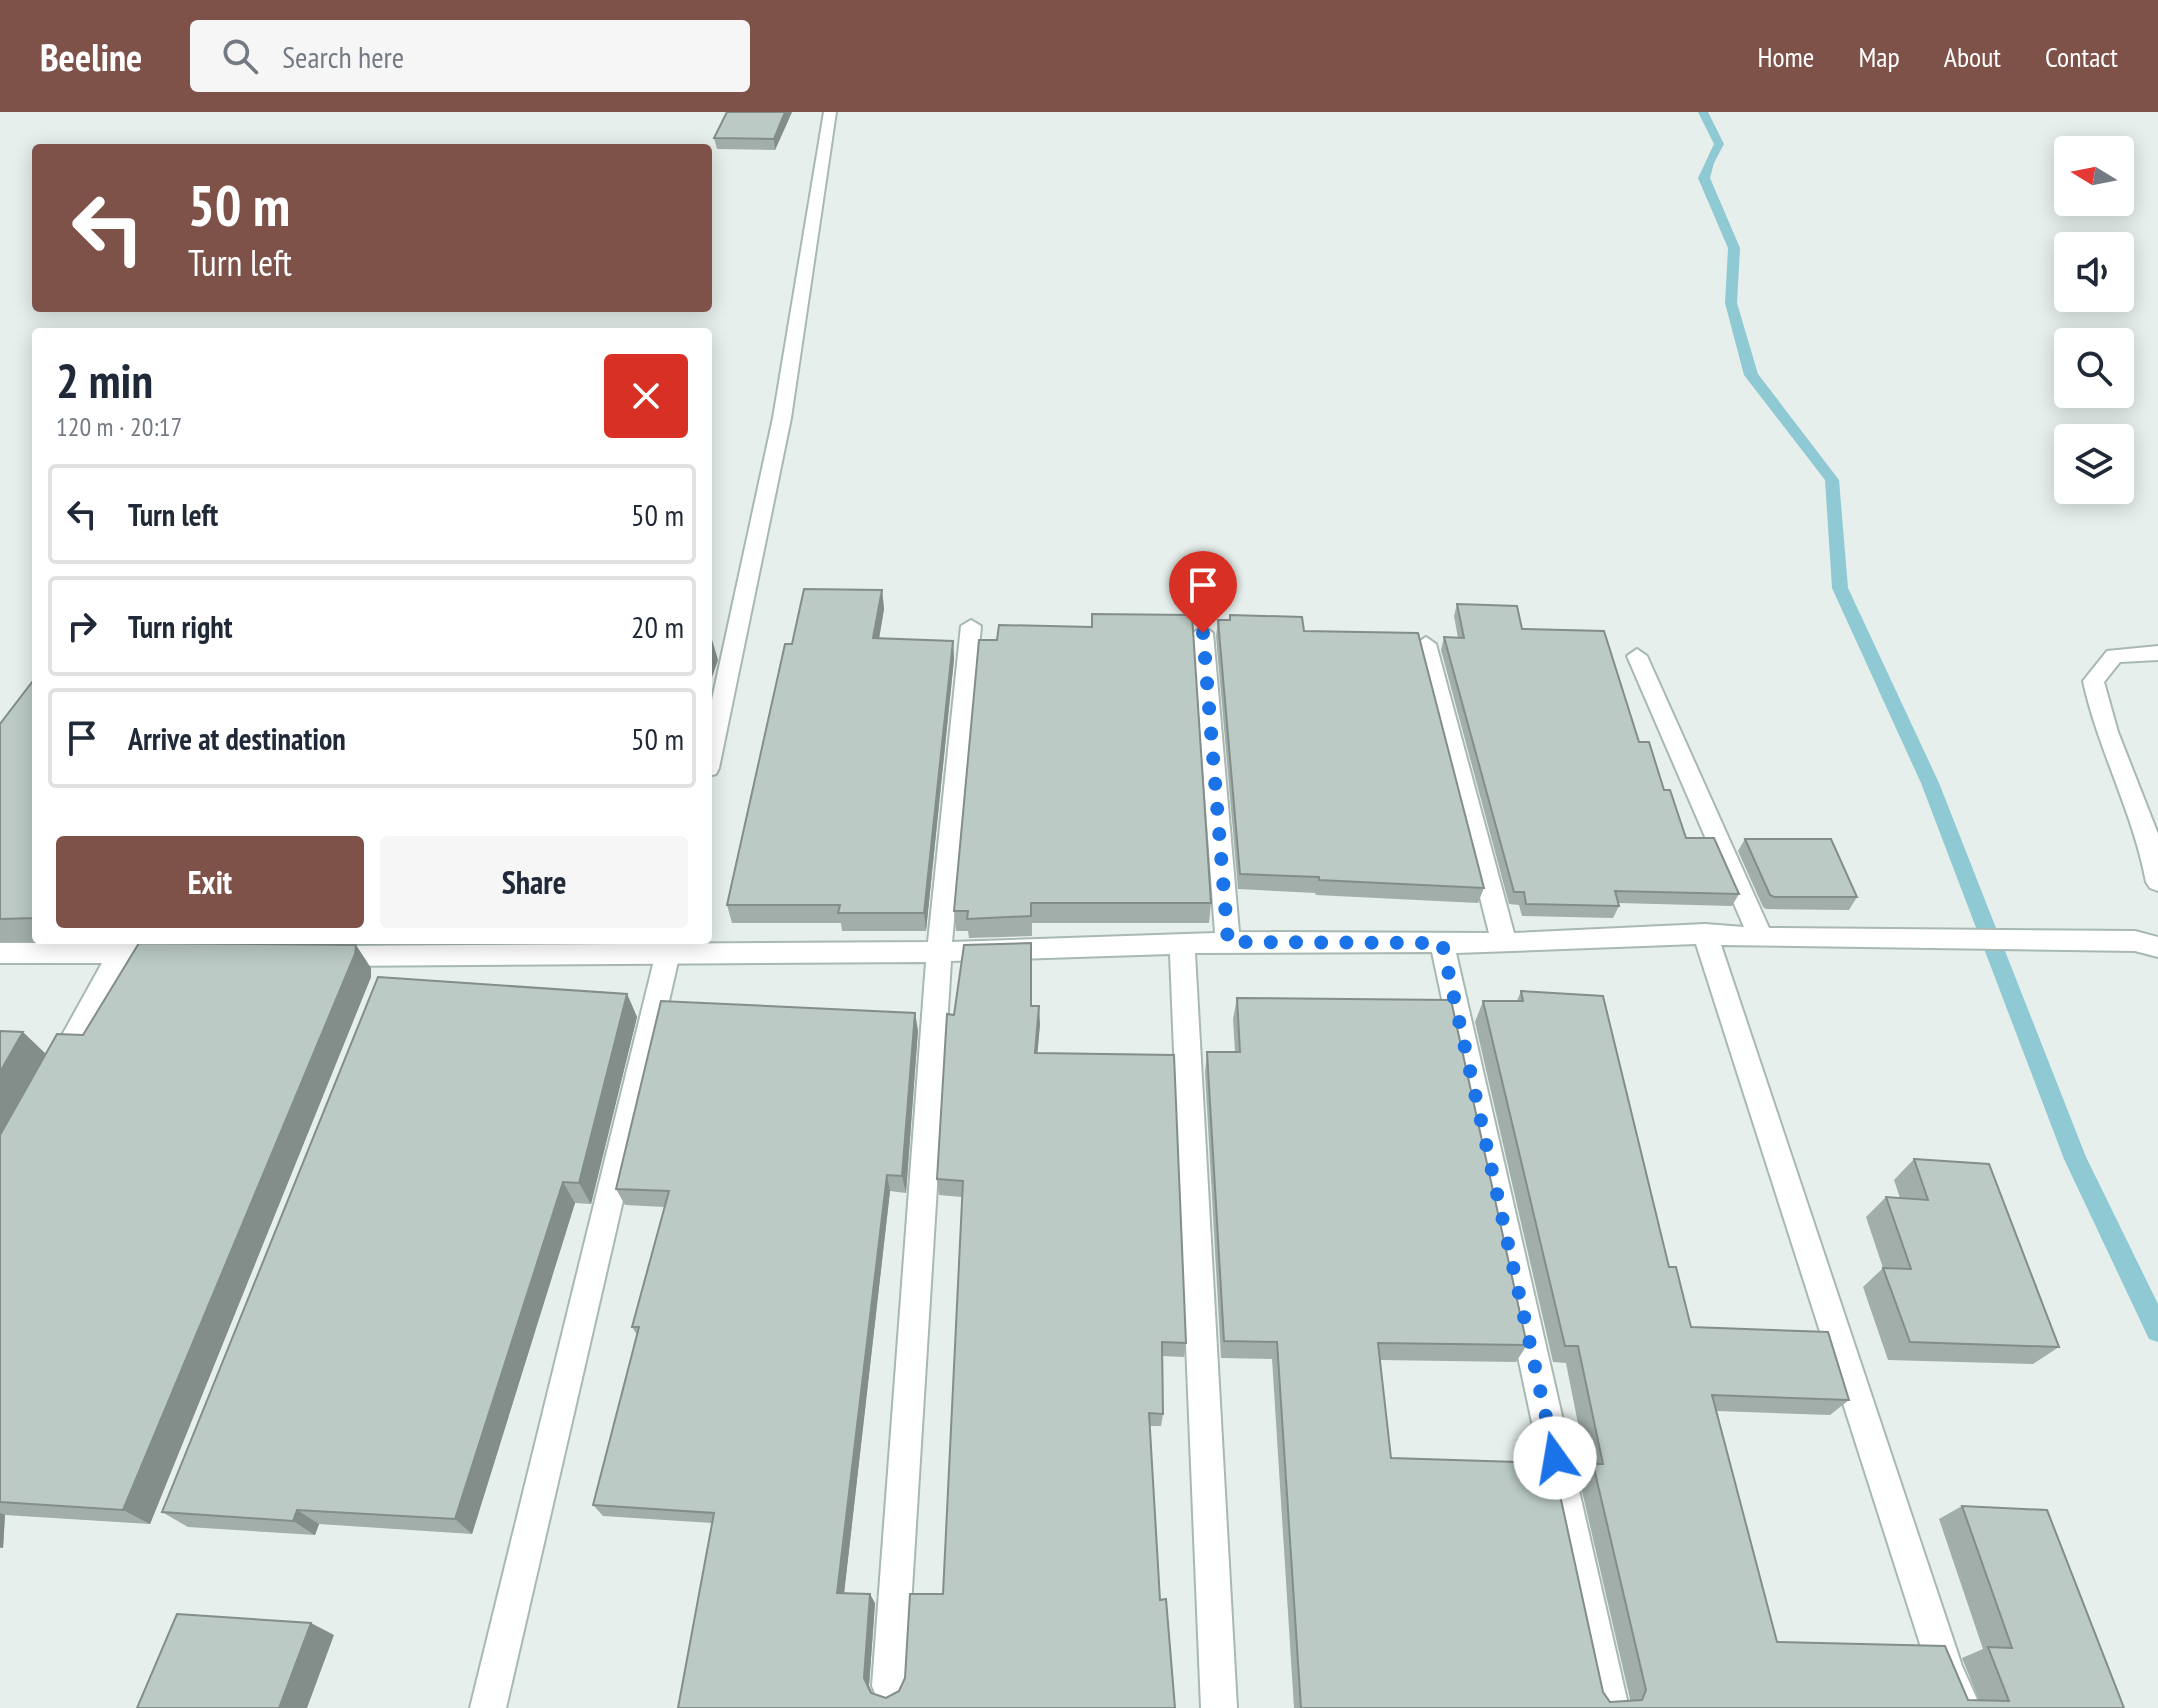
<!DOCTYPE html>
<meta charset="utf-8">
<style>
body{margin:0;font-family:"PT Sans Narrow",sans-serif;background:#f6f6f7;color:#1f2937;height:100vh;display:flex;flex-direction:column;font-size:30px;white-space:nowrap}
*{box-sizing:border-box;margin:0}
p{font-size:26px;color:#747a83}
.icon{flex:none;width:44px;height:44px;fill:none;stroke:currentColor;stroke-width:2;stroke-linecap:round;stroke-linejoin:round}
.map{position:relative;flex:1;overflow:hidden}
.details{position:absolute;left:32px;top:216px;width:680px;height:616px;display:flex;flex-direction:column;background:#fff;border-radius:8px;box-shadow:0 4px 20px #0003}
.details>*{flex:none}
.hud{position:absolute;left:32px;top:32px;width:680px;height:168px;border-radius:8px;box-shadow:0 4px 20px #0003;background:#7f5249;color:#fff;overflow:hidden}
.needle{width:52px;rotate:280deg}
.fabs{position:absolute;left:2054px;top:24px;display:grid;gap:16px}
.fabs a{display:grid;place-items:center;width:80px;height:80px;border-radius:8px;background:#fff;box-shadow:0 4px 20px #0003;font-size:40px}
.pin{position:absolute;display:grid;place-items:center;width:68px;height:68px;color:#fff;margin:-82px -34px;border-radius:50% 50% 50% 0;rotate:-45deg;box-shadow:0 0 8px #0007}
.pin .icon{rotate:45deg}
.me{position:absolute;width:88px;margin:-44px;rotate:347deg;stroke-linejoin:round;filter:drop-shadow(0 0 6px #0008)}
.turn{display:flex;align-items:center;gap:28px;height:168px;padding:0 24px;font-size:36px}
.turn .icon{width:104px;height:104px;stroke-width:2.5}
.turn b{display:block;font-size:56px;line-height:68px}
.round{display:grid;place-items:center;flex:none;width:84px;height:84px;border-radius:8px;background:#f6f6f7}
.headline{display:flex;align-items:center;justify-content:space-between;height:136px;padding:0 24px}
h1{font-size:48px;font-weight:600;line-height:60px}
.action{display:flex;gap:16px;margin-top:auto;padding:16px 24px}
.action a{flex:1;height:92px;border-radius:8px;background:#7f5249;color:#fff;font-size:32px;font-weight:600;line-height:92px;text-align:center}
.action a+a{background:#f6f6f7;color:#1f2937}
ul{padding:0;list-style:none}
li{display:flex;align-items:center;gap:24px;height:100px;margin:0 16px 12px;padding:0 8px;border:4px solid #e0e1e3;border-radius:8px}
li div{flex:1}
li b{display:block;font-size:30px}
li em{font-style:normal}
header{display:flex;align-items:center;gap:48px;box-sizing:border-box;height:112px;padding:0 40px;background:#7f5249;color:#fff}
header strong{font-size:38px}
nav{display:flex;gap:44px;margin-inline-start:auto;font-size:28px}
.search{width:560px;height:72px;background:#f6f6f7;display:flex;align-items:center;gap:20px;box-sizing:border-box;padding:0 28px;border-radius:8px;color:#747a83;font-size:30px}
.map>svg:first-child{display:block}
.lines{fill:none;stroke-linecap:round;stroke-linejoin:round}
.stream{fill:#8ec9d4;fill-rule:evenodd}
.minor-casing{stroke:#a8b8b2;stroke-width:4}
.tertiary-casing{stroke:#a8b8b2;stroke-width:4}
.minor{fill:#fff;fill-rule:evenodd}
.tertiary{fill:#fff;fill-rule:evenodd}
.wall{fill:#a1aea9}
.shaded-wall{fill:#838d89}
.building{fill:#bbcac4;stroke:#838d89;stroke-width:2}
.route{stroke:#1a73e8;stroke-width:14;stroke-dasharray:0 25.2}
</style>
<header>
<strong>Beeline</strong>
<div class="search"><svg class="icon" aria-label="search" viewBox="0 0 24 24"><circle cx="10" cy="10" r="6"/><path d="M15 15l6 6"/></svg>Search here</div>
<nav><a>Home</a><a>Map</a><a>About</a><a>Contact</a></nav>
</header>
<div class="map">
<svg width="2158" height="1596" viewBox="0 0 2158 1596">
<rect width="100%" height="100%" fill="#e6efeb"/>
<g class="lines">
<path class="stream" d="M1698,0H1708L1724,32L1714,51L1710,66L1740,136L1737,191L1758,262L1839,368L1848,476L1939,671L2086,1045L2158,1192V1230L2149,1227L2064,1047L1921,671L1832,476L1825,368L1744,263L1725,191L1728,136L1698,66L1714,32Z"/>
<defs>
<g id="minor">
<path d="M971,508L981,514L952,830L1215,821L1193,521L1203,514L1213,521L1239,820L1489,821L1416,532L1426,525L1436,532L1514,821L1705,812L1744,815L1627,544L1637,537L1647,544L1769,816L2135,819L2158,825V845L2135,839L1721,833L1962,1554L1981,1596H1945L1929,1560L1696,832L1456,841L1627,1588L1623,1596H1595L1591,1588L1432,840L1195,841L1237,1596H1201L1170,842L951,849L906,1574L901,1586L889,1591L877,1586L872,1574L926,850L330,854L321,851L318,844L321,837L330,834L928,830L961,514Z"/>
<path d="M2158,534V548L2120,550L2104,570L2118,620L2158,722V779L2150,776L2146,770C2133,700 2098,638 2083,569L2107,539Z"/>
<path d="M115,828L175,834L178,841L175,848L127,851L68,960L59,963L50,960L46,952L102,851H0V831H113Z"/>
</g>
<g id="tertiary">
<path d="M824,0H836L791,306L719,656L716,662L708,664V606L773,306Z"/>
<path d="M659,828H683L506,1596H470Z"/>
</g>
</defs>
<use href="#minor" class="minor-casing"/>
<use href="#tertiary" class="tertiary-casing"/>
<use href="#minor" class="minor"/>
<use href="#tertiary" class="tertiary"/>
</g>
<g class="wall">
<path d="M727,0H792L775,38L717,37L714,26Z"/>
<path d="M882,478L884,497L879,526L953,529L954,547L926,819H842L841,811H732L727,793L792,532Z"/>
<path d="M1457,492L1522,517L1639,630L1664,678L1686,726L1739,782L1732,794L1618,791L1619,794L1613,806L1522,804L1519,793L1509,792L1441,538L1444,525L1458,526L1454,504Z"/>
<path d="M1230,503L1304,519L1484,776L1478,791L1316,783L1315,781L1238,777L1216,524L1218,508H1229Z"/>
<path d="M979,528L1211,791L1209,811H1032V824L969,826L968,819H956L954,799Z"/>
<path d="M36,565V828H112L111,829L0,830V612Z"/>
<path d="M1745,727L1857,785L1849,798L1766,797L1763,795L1738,739Z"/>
<path d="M139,828H372V830L140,829Z"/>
<path d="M1031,831L1032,894L1040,912L1037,941L1186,1231L1184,1245L1162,1244L1163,1302L1161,1314H1149L1160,1488L1175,1596H678L712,1411L603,1404L593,1393L637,1223L632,1215L665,1095L625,1093L616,1077L918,918L906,1081L890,1079L844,1481L875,1491L869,1574L872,1581L886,1586L899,1579L943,1482L962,1085L939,1083L937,1067L954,903Z"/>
<path d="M371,856V865L150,1412L5,1403L3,1436H0V919L46,942Z"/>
<path d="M1521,879L1669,1155L1691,1215L1849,1288L1830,1303L1716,1299L1777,1530L1968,1588H1979L1962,1546L1983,1537L1939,1407L1962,1394L2124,1596H1294L1272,1247L1221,1246L1205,960L1207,940H1235L1233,907L1237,886L1527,1233L1516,1250L1380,1248L1391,1346L1603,1580L1610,1590L1629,1589L1630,1587L1579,1366L1587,1357L1566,1251L1553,1250L1475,910L1483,889H1517Z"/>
<path d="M627,882L637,905L591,1092L575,1091L472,1422L319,1412L315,1423L188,1415L162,1400Z"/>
<path d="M1914,1047L2059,1235L2033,1252L1888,1248L1863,1175L1883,1156L1866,1105L1886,1085L1900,1086L1894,1068Z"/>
</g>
<g class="shaded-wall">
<path d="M785,0H792L775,38L774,27Z"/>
<path d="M882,478L884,497L876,545L873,526Z"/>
<path d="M711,524L718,548L708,577V533Z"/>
<path d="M953,529L954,547L926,819L924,801Z"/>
<path d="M356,833L371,856V865L150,1412L123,1398Z"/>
<path d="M627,882L637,905L591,1092L579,1071Z"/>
<path d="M1039,894L1040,912L1036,958L1035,941Z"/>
<path d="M915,901L918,918L906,1081L902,1064Z"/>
<path d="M23,920L47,943L0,1026V960Z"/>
<path d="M887,1063L890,1079L843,1491L837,1481Z"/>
<path d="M563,1070L575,1091L472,1422L455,1407Z"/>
<path d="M297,1398L319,1412L315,1423L293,1409Z"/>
<path d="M0,1401L5,1403L3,1436L0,1435Z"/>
<path d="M870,1482L875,1491L869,1574L876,1589L864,1566Z"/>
<path d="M311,1511L334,1523L307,1596H279Z"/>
</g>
<g class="building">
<path d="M727,0H785L774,27L714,26Z"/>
<path d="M804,477L882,478L873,526L953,529L924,801H838L840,793H727L785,532H792Z"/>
<path d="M1457,492L1517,494L1522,517L1604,519L1639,630H1649L1664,678H1670L1686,726H1714L1739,782L1615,779L1619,794L1526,792L1524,780H1514L1444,525L1464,526Z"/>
<path d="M1092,502L1192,503L1211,791H1031V804L967,807L968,799H954L979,528H997L999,513L1092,515Z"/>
<path d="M1230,503L1302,505L1304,519L1418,521L1484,776L1319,768V765L1240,762L1218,508H1230Z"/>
<path d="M36,565V806L0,807V612Z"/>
<path d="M1745,727H1831L1857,785H1774L1770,783Z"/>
<path d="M139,831L356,833L355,842L123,1398L0,1390V1023L57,922L83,923Z"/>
<path d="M1031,831V894H1039L1035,941L1174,943L1186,1231L1162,1230L1163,1302L1149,1301L1160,1488L1166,1487L1175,1596H678L714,1401L593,1393L639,1215H632L669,1079L616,1077L661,889L915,901L902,1064L887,1063L837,1481L870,1482L864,1566L871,1581L886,1586L899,1579L905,1566L910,1482H943L963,1069L937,1067L947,902L954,903L964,833Z"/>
<path d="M378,865L627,882L579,1071L563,1070L455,1407L297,1398L293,1409L162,1400Z"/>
<path d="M1521,879L1603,884L1669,1155H1676L1691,1215L1828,1220L1849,1288L1712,1283L1777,1530L1945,1534L1968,1588L2009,1589L1988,1535L2012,1536L1962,1394L2047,1398L2124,1596H1301L1277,1230L1224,1229L1207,940H1240L1237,886L1451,888L1527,1233L1378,1231L1391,1346L1553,1351L1603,1580L1610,1590L1642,1588L1646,1578L1593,1352H1603L1578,1234H1565L1483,889H1523Z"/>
<path d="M0,919L23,920L0,960Z"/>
<path d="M1914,1047L1989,1052L2059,1235L1910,1230L1883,1156L1911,1157L1886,1085L1928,1088Z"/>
<path d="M177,1502L311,1511L279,1596H137Z"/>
</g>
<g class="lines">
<path class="route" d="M1203,521L1228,830L1442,831L1555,1346"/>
</g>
</svg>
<div class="fabs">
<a><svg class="needle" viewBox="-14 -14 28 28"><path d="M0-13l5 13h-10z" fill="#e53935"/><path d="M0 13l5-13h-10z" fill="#747a83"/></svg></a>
<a><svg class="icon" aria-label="sound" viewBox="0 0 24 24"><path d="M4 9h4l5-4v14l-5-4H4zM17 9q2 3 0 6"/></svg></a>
<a><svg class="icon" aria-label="search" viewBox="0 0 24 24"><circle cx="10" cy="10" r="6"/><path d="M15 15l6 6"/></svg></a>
<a><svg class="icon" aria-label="layers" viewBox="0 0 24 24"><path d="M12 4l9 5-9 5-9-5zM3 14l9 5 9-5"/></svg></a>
</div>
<div class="pin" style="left:1203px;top:521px;background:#d93025"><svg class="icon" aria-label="arrive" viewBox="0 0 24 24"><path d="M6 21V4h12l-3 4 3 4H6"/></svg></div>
<svg class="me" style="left:1555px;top:1346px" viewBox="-20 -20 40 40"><circle r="19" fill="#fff"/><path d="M0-13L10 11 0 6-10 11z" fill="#1a73e8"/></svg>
<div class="hud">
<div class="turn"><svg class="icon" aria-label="left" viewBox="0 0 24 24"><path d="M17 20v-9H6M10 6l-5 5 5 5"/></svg><div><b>50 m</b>Turn left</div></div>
</div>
<section class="details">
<div class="headline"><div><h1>2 min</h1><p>120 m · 20:17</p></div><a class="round" style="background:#d93025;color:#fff"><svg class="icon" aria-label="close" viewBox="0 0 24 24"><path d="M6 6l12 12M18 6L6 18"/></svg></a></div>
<ul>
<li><svg class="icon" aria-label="left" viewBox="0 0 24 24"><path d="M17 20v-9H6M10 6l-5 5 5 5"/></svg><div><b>Turn left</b></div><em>50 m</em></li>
<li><svg class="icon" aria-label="right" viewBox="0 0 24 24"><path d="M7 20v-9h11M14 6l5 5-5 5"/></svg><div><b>Turn right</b></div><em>20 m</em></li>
<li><svg class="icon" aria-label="arrive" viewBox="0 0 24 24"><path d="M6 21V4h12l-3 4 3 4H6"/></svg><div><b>Arrive at destination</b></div><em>50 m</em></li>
</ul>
<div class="action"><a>Exit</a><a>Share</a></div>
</section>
</div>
